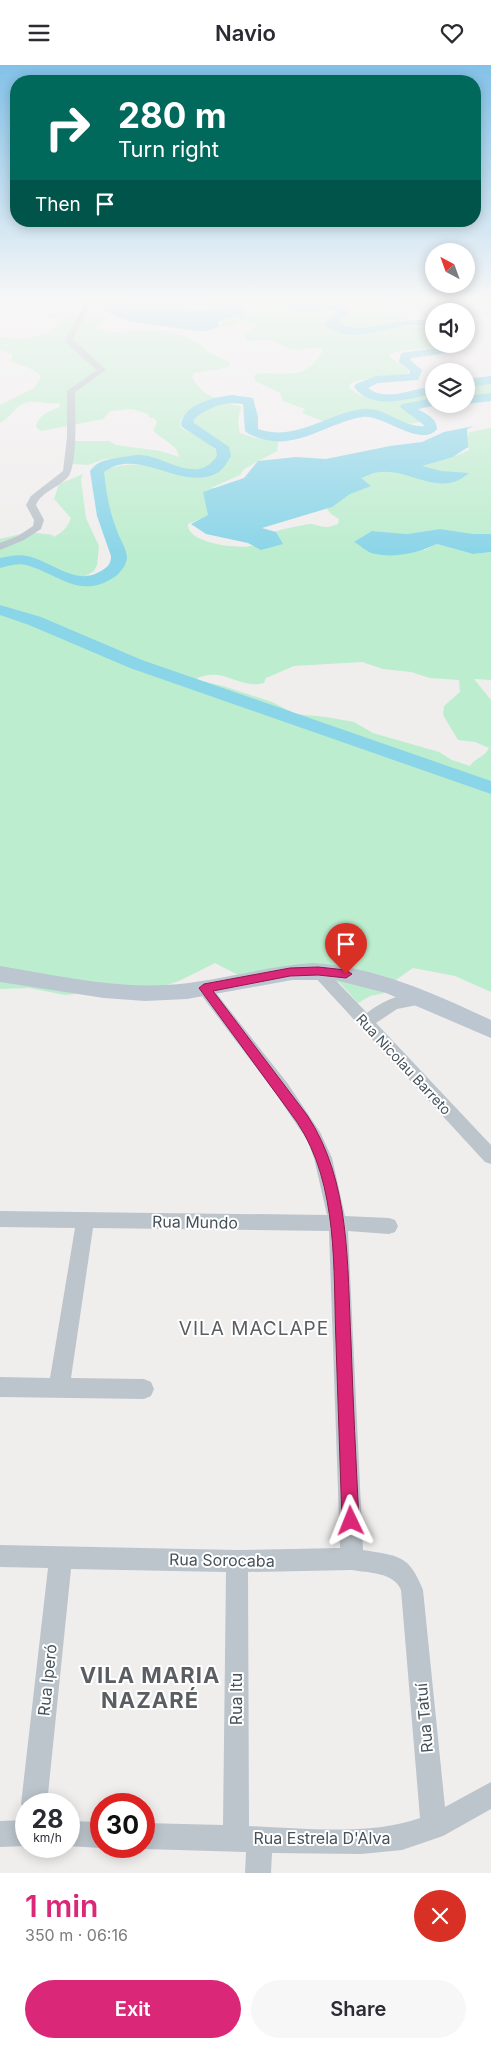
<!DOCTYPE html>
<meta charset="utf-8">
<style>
body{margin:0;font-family:Inter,sans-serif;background:#f7f7f7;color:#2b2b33;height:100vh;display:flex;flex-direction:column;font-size:19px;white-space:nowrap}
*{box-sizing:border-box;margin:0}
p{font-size:16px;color:#7c7c81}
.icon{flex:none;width:28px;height:28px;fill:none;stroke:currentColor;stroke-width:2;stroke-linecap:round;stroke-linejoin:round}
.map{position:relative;height:1808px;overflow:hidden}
.sheet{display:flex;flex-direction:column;background:#fff;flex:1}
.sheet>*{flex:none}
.banner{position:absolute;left:10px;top:10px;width:471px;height:152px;border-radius:20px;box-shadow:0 2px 12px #0003;background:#00695c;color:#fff;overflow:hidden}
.needle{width:32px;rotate:319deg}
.controls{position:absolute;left:425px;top:178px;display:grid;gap:10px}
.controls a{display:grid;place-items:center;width:50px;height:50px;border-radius:50%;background:#fff;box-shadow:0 2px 12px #0003;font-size:25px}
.speed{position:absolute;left:15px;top:1728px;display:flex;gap:10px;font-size:25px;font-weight:700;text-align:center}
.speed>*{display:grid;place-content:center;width:65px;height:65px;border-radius:50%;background:#fff;box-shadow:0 2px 12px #0003;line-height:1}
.speed small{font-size:12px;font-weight:400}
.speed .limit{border:8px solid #d22;background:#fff;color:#111}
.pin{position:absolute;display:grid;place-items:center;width:42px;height:42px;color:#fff;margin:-51px -21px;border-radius:50% 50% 50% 0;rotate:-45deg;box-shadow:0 0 5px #0007}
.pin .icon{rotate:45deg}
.me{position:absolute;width:55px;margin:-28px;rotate:358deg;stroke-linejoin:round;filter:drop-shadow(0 0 4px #0008)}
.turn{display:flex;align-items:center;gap:18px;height:105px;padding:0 25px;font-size:22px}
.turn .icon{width:65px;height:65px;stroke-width:2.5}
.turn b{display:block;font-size:35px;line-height:42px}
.then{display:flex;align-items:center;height:48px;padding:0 25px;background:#0003;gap:10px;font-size:19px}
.round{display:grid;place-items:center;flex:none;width:52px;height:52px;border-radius:26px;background:#f7f7f7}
.summary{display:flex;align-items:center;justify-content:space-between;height:85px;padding:0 25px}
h1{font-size:30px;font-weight:600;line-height:38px;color:#db2777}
.cta{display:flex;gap:10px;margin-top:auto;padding:10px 25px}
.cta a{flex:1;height:58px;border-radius:30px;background:#db2777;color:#fff;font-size:20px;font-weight:600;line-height:58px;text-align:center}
.cta a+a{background:#f7f7f7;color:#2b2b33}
header{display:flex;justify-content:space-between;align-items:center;height:65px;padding:0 25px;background:#fff;font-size:22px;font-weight:600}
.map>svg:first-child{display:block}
.green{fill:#bdedcf;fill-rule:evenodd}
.water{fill:#8bd5e8}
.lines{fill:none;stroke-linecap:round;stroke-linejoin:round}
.river{fill:#8bd5e8;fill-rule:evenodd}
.street{fill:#bcc5cc;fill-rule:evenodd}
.secondary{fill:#bcc6d1;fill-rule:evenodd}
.route{fill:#db2777;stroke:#8e194d}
.labels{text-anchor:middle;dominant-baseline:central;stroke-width:4;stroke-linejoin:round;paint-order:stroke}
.street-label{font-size:14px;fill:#46515a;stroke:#fff}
.near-street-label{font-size:16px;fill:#46515a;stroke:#fff}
.near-quarter-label{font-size:19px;letter-spacing:1px;fill:#5a5e62;stroke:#fff}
.near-district-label{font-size:22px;font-weight:bold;letter-spacing:1px;fill:#5a5e62;stroke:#fff}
</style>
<header><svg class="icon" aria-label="menu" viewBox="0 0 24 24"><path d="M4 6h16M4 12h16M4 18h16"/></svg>Navio<svg class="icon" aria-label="heart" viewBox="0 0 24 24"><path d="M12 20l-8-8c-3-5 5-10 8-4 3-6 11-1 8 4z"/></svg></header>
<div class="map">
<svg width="491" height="1808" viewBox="0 0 491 1808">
<rect width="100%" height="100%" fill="#f0eded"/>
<g class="green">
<path d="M88,235H114C96,249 85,237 69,247L72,250L107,252L95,263C111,271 128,265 145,265C163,264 182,269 197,278C202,280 205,285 210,288C216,292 224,293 230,298L229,302L194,308L192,312C196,322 208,332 218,333L213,336L241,341L238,357L240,368L255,373L278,376L277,386L244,404L240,410L211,423H225L218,447L188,459C186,478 236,484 251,481C261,480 263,473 270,469C279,464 294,462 304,460C315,457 318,462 326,462C330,462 334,460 338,459L339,454L331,449L327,444L337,435L343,411C372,406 449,399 470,384L463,380L470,367L491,363V469H474L440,464L407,469L372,466L425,485L437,479L473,489L491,487V615L474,614L491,635V927L455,911L413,903L380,926L385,928L370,931L358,938L340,918L304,908L246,912L236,909L215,898L179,916L155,924L138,920L116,925L65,930L29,923L0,924V474L29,467L53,470V472C62,468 68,462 71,453L54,434L59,419L83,409L81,415L86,453L99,481L97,500L94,506L76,517C93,522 117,519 117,498C117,494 118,489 117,486C111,475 101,466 99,453C97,443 100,429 100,418L99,413L92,410C108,402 127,398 145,400C154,401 162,405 171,408C197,416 209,411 226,393L214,374L184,362V357L197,350L192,346C184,348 178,355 181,363L208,377L220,389L218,394L211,404L202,408L181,405L152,397L119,394H105L88,400L73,399L70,395L75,376H109L116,380L160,386L179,392C178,379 161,375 153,365L157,357L154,353H149L148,349L132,344L110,346L103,354L41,366L36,362C39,349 50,346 60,342L59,338C48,340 39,336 30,337C16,338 12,352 0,358V340L34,323L41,312C34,302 20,300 10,297L13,290L0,285V272L25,274L49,267L61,258V255L48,252L60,244ZM362,597L383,604L411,607L430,613L459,615L460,627L444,641L443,650L458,675L475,677L489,683C485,692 475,693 470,701L452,695L439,687L373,668L354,657L326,652L296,649L272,637L223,621L197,615V613C203,611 210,609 217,610C234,612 246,623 264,618L266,613L294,601Z"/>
<path d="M214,235H279L278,240C293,248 309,242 325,244C334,245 340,250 348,249L349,246C330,239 313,244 294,240L290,235H363L399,246L402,252L409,254L392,261C407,264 420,257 434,267V279H456L452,281L399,286L390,289V292L408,305V309C389,315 369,311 351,318L349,322C369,344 409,331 434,327V335L412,338L406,342L407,346L420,353L419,357C399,364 386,347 366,346C352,345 337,352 326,359L325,357L302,348L305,344L283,336L280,328L255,316L254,312L256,309C279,306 301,316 317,294C320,290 322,288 323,284C313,282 305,285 295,285C286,285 281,278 273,276C265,273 254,277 245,275V269L243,267L251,265L258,260L246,255L229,262L220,260L221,257L231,252Z"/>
<path d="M413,235H491V250L466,252V246H434V254L410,245V237Z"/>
<path d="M491,318V329L466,334V322Z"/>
</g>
<g class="water">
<path d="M118,235H178L175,241L193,245L208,244V238L202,235H217L243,242L245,248L218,257L219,262L207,266H196L127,256L106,247L103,239Z"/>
<path d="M474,361L467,364L468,382L453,392L422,401L441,406L469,408C440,434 410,403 380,407C374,407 367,411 361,413L371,421L350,429L332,442L262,463L276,467L283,479L261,485L248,478L206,469L191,459L208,450L203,427L244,413L258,396L296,392L326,394L390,381L422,377L444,367Z"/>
<path d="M440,464L474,469H491V487L473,489L437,479C418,488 392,494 371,488C366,486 360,480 354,477L372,466L407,469Z"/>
</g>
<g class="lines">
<g class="river">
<path d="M278,235C290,235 291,240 300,241C315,242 329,236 344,240L348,248L337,258C365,273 402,248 434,257V263C426,261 419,260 411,260C384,262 346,282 325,258L337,247L336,245C316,244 293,254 278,235Z"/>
<path d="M451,279H461L463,281L447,288L411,293V296L422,305L418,315L378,318L368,323C383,335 406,327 423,323L427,324L429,327L427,330C404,335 371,345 354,322L356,319L376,311L409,309L410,306L399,297L401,288L445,282Z"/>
<path d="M491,311V319L466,322V314Z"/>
<path d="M491,328V336L466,339V331Z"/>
<path d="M232,330L253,333L258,352V364C296,377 326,349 362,344C385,341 402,363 425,361L400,342L402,339L434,333V339L438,340L418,344C426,349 437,353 437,364C421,384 382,348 362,352C327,358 296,386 259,373C254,371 249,370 245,366L243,339C224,336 209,342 194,354V358L229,382L231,391C228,396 224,403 219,407C183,429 139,380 104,407C106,426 109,445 116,463C119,473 126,482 127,492C127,499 121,507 116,511C81,536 59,509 26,500C18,498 8,501 0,503V493C9,491 18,489 27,491C52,496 76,522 101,506C108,502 111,499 111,491L97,451L90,406C97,396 106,395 117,393C124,392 133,390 140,390C166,391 197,421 217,391L216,384L182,362L181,359C184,339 215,332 232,330Z"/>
<path d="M0,540L41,552L142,595L491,716V729L130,603L29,560L0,550Z"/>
</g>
<g class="street">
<path d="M87,235H93L73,274L106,305L75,327C75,344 78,400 68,412C58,423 41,427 36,440L44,455L41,464L24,475L0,485V478L18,471L33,461L34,455L26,440L31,431L63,406L67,372V326L97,305L67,279L65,274Z"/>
<path d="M318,901L323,902L367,948C381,936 409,924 427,930L430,934L427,938L397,944L376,958L491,1080V1099L485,1097L313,910L310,906L313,902Z"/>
<path d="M204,918L209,919L288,1019L320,1067L332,1093L345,1151L389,1153L395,1155L398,1161L395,1167L389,1169L348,1166L363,1485C398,1491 409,1489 423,1525L445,1742L491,1717V1744L443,1771L402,1785L361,1789L272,1788L271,1808H245L246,1787L144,1784L137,1781H144V1758L223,1760L226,1507L71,1504L47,1739H26V1749L21,1739L48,1503L0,1502V1480L237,1485L340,1483L329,1166L93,1163L71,1313L144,1314L151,1317L154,1324L151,1331L144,1334L0,1332V1312L50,1313L75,1163L0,1162V1146L327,1150L314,1093L307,1075L276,1029L199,927L196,923L199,919ZM352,1505C368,1508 394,1507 401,1525L420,1753C371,1771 301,1763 249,1761L248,1507Z"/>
<path d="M26,1755V1781L0,1782V1756Z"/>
<path d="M69,1756L101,1757V1781H105L101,1783L67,1781Z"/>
</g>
<path class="secondary" d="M313,898C377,902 435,929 491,955V973L386,928L335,915H292L187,934L145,936L104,933L0,917V901C55,910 111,923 166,920C216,917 264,901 313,898Z"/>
</g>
<linearGradient id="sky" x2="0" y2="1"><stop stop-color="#83c1e8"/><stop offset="0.48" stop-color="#f8f7f7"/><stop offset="1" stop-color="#f8f7f7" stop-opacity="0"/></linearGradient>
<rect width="491" height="488" fill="url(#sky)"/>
<path class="route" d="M318,902L346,905L352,909L346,913L318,910L290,911L213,926L307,1050C351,1116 347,1200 351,1277C353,1337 356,1396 359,1456L357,1461L351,1464L345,1461L342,1456C340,1396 338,1337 336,1278C333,1204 339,1120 297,1057L199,923L204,919L290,903Z"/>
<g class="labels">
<g class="street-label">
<text transform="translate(404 999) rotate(47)">Rua Nicolau Barreto</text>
</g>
<g class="near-street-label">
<text transform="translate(195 1157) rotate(1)">Rua Mundo</text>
<text transform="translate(222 1495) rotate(1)">Rua Sorocaba</text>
<text transform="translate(47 1615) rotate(-84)">Rua Iperó</text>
<text transform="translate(236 1634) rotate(-90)">Rua Itu</text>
<text transform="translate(424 1653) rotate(-95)">Rua Tatuí</text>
<text x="322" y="1773">Rua Estrela D'Alva</text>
</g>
<g class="near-quarter-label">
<text x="254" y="1263">VILA MACLAPE</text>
</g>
<g class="near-district-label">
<text x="150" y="1610">VILA MARIA<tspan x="150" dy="25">NAZARÉ</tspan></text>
</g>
</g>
</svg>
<div class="controls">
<a><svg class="needle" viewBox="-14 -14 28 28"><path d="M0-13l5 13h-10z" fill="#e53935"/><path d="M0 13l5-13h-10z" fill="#7c7c81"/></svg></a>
<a><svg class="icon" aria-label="sound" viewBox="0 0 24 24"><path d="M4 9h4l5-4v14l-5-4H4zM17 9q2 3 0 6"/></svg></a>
<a><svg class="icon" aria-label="layers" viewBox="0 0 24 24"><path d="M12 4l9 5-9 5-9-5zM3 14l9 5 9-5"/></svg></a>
</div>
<div class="speed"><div>28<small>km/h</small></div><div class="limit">30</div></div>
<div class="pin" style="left:346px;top:909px;background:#d93025"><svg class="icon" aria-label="arrive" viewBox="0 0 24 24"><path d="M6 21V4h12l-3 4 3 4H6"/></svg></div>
<svg class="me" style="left:351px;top:1456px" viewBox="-20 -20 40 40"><path d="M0-17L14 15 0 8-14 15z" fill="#db2777" stroke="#fff" stroke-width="4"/></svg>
<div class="banner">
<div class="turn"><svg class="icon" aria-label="right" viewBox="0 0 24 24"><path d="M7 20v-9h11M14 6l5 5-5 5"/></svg><div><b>280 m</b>Turn right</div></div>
<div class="then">Then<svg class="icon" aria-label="arrive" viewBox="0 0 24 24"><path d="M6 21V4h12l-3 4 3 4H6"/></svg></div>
</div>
</div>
<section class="sheet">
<div class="summary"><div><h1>1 min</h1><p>350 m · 06:16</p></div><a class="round" style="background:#d93025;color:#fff"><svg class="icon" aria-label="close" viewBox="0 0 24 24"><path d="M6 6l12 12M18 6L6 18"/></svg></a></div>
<div class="cta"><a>Exit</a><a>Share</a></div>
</section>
